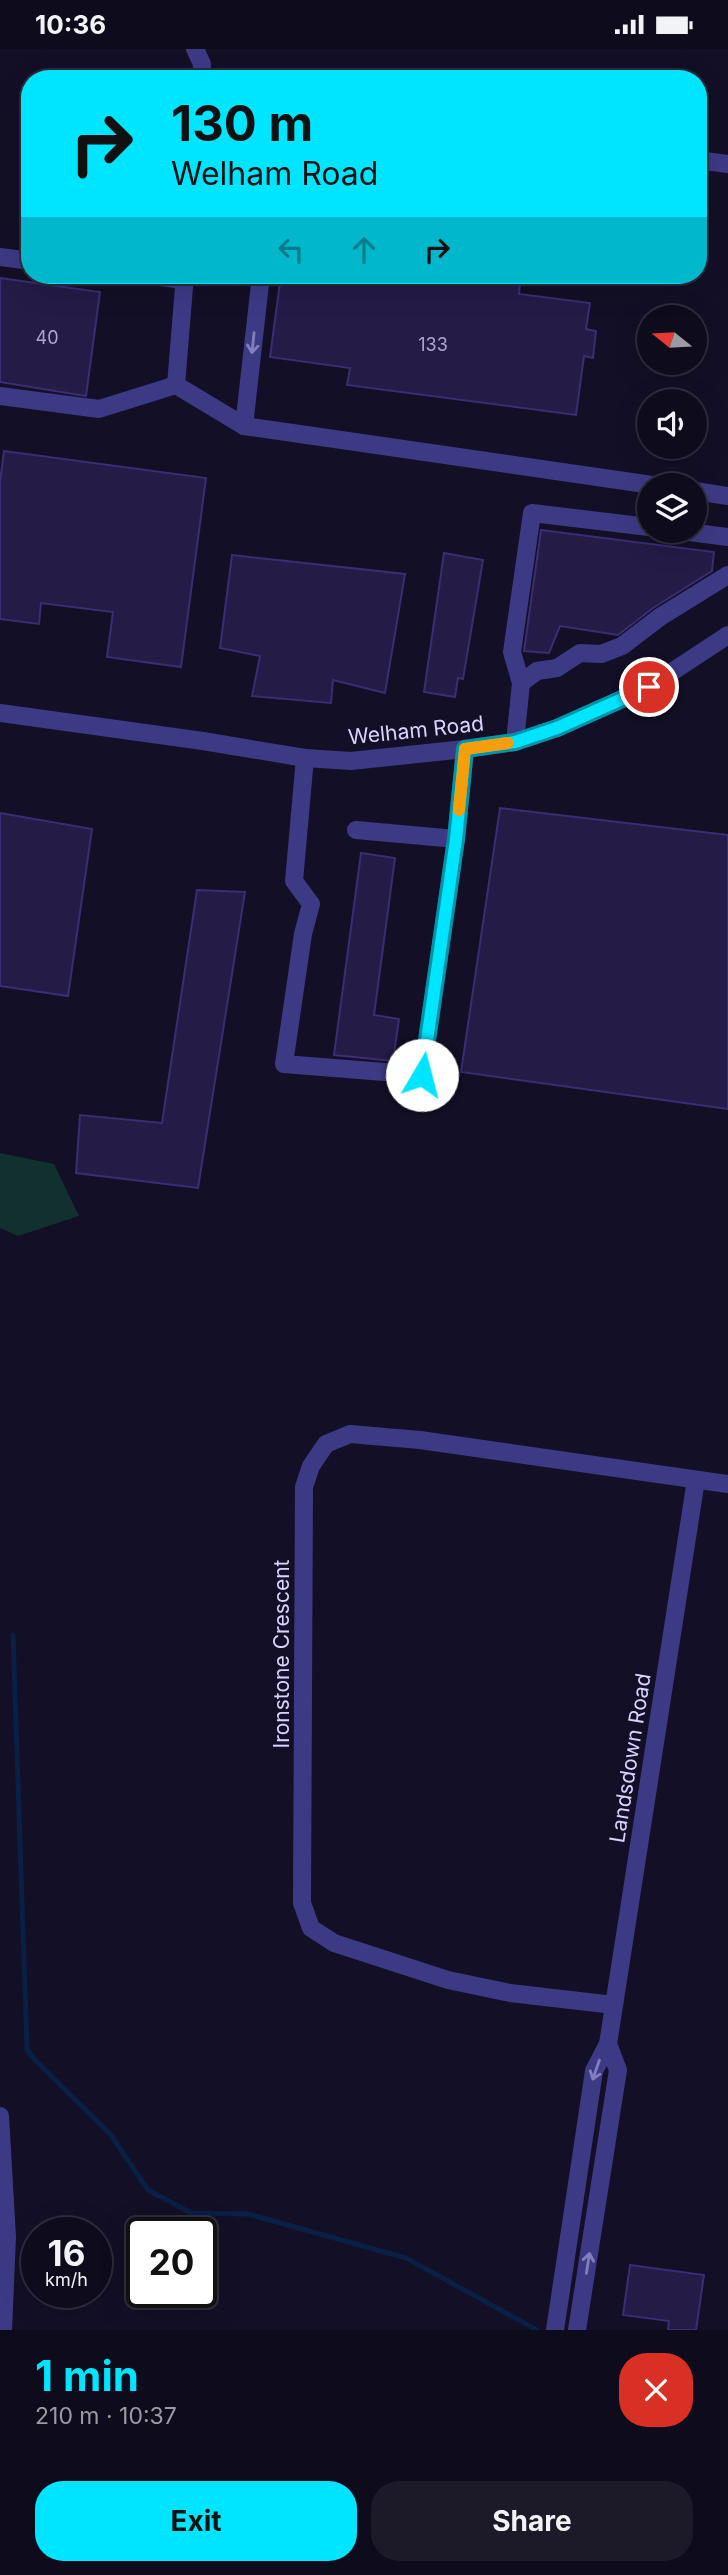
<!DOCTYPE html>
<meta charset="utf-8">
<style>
body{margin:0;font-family:Inter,sans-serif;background:#1c1929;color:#f1f3f6;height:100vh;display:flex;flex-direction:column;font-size:26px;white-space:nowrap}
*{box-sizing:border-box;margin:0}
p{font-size:23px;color:#9b9ba3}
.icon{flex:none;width:38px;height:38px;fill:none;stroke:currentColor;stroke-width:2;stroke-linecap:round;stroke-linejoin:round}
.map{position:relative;height:2281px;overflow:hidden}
.sheet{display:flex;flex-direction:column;background:#0e0b1c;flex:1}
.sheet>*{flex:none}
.top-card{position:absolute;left:21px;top:21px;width:686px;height:214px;border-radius:28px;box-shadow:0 7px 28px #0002,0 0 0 2px #2e2b3b;background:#00e5ff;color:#111;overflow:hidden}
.needle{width:46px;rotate:288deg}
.buttons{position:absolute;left:637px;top:256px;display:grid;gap:14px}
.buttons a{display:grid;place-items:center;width:70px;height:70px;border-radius:50%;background:#0e0b1c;box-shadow:0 7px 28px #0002,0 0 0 2px #2e2b3b;font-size:35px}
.speed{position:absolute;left:21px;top:2168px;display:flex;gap:14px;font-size:35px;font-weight:700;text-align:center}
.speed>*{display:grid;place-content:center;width:91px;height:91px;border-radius:50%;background:#0e0b1c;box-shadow:0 7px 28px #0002,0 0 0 2px #2e2b3b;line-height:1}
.speed small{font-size:18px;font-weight:400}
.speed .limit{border:4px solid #111;border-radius:10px;background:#fff;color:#111}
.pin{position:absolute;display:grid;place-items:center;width:60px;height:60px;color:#fff;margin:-30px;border:4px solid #fff;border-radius:50%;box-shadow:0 2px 7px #0007}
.me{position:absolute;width:77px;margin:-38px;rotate:8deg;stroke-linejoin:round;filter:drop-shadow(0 0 5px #0008)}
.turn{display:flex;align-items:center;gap:24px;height:147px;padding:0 35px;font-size:32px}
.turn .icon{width:91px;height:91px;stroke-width:2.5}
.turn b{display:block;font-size:49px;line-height:60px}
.lanes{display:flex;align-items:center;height:66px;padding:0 35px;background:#0003;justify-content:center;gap:35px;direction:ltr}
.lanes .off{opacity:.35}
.round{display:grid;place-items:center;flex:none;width:74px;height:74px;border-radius:28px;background:#1c1929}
.overview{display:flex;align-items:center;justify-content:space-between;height:119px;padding:0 35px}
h1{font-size:42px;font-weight:700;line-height:52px;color:#00e5ff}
.cta{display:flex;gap:14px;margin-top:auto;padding:14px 35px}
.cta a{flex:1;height:80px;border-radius:28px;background:#00e5ff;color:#111;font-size:28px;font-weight:700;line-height:80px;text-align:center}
.cta a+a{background:#1c1929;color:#f1f3f6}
.status{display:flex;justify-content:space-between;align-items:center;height:49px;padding:0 35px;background:#0e0b1c;direction:ltr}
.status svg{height:19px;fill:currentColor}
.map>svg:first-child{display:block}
.green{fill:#12302f}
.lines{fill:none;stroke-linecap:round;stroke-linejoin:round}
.stream{stroke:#0a1f44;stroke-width:5}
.building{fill:#241b47;stroke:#3b2d73;stroke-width:2}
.minor{stroke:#3d3a85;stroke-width:18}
.oneway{stroke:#837fbc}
.route-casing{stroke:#0095a6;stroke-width:18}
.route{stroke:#00e5ff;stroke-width:12}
.slow{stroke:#f59e0b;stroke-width:12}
.labels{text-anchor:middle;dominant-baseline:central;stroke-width:7;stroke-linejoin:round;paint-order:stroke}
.number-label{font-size:18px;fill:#aca6d1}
.street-label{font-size:21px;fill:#d9d4ff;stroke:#130f26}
</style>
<div class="status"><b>10:36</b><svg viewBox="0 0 49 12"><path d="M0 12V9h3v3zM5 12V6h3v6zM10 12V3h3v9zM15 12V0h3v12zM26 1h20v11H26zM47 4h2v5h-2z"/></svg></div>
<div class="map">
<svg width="728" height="2281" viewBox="0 0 728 2281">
<rect width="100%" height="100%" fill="#130f26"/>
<path class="green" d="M0,1104L54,1115L79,1167L18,1187L0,1179Z"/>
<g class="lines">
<path class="stream" d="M13,1586L27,2000L33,2009L111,2086L148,2141L191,2164L248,2165L406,2209L537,2281"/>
</g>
<g class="building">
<path d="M281,226H521L519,245L590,254L586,280L596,282L593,309L584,307L576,366L347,336L350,319L270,308Z"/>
<path d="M0,229L100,243L86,347L0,333Z"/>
<path d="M4,402L206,429L181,618L107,608L113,563L41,554L39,575L0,570V433Z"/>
<path d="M541,481L714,503L712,522L653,559L618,586L560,577L549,604L524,602Z"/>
<path d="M444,504L483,511L463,630L458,629L455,648L424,643Z"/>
<path d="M232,506L405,525L385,644L333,631L331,654L252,647L260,607L220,599Z"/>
<path d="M500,759L728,786V1060L461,1023Z"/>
<path d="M0,764L92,780L68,947L0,937Z"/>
<path d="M361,804L395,809L374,966L399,970L393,1012L334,1006Z"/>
<path d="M197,841L245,843L198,1139L76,1124L80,1066L162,1074Z"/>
<path d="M630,2216L704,2226L696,2281H668L669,2272L623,2266Z"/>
</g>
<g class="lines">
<g class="minor">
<path d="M195,0L202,15L201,30"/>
<path d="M698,111L728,115"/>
<path d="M0,208L30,212"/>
<path d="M143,226L185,231"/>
<path d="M176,336L185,226"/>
<path d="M0,347L99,360L176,336L244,377L652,436"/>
<path d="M244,377L261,226"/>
<path d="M695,442L728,447"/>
<path d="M674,481L728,488"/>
<path d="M521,634L537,622L557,619L580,604L601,605L622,597L660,568L728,526"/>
<path d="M0,664L203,692L305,709L351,712L465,700L515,693L557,679L649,638L728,586"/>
<path d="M515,693L521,634L512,603L532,464L649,478"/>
<path d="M305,709L294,832L311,855L303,885L284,1015L422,1026L456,790L465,700"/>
<path d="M356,781L456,790"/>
<path d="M614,1956L510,1944L448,1931L334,1894L311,1879L302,1854L304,1438L311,1417L326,1395L350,1385L420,1391L728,1435"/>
<path d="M608,1995L696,1431"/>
<path d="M0,2067L7,2188L3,2281"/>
<path d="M555,2281L594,2022L608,1995L618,2021L577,2281"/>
</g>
</g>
<defs><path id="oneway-shaft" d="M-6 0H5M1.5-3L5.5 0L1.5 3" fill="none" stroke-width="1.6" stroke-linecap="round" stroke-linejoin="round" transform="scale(1.75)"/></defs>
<g class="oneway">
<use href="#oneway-shaft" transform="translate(253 294) rotate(96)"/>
<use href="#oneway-shaft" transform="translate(596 2021) rotate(109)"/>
<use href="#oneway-shaft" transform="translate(588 2214) rotate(-81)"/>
</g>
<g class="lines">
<defs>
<path id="route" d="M422,1026L456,790L465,700L515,693L557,679L649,638"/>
</defs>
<use href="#route" class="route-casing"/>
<use href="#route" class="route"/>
<path class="slow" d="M459,761L465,700L508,694"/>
</g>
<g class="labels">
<g class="number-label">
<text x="47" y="288">40</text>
<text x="433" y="295">133</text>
</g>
<g class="street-label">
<text transform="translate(416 681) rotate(-6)">Welham Road</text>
<text transform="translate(281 1605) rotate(-90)">Ironstone Crescent</text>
<text transform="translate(630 1709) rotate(-81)">Landsdown Road</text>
</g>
</g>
</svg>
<div class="buttons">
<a><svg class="needle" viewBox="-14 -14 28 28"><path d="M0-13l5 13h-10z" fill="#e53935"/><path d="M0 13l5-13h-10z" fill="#9b9ba3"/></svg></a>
<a><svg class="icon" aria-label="sound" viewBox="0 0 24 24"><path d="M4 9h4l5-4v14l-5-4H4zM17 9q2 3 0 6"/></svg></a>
<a><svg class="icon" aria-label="layers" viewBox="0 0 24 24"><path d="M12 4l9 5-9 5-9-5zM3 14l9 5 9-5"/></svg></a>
</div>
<div class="speed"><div>16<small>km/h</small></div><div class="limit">20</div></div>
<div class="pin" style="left:649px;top:638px;background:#d93025"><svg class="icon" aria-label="arrive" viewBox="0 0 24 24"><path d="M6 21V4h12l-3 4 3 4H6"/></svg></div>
<svg class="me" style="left:422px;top:1026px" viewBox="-20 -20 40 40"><circle r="19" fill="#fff"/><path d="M0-13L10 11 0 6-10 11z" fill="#00e5ff"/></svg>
<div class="top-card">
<div class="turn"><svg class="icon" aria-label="right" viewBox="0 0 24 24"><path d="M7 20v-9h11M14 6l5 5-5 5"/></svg><div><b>130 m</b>Welham Road</div></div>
<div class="lanes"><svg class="icon off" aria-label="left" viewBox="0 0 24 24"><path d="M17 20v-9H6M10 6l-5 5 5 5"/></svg><svg class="icon off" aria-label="ahead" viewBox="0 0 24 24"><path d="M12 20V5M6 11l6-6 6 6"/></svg><svg class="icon" aria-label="right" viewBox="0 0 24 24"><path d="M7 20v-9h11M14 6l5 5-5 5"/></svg></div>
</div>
</div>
<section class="sheet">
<div class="overview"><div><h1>1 min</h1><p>210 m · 10:37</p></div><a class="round" style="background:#d93025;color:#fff"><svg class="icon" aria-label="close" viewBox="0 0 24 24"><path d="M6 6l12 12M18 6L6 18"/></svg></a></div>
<div class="cta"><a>Exit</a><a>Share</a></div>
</section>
